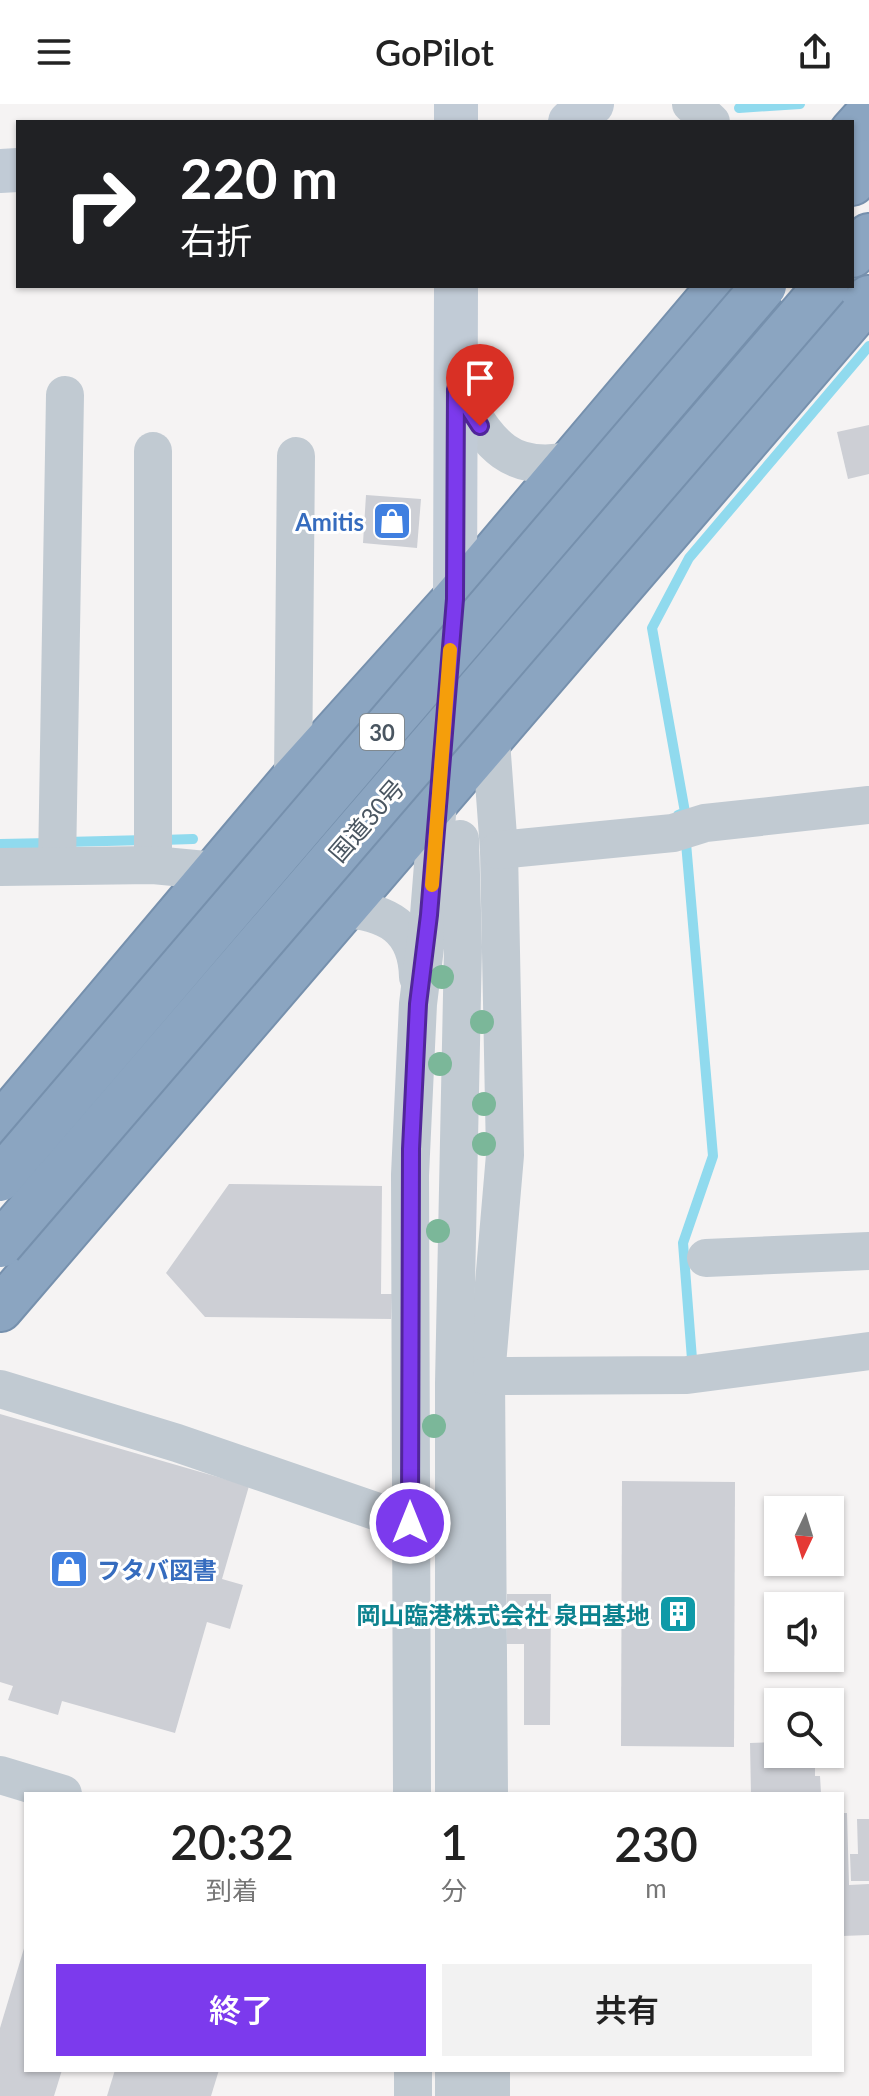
<!DOCTYPE html>
<html lang="ja">
<meta charset="utf-8">
<style>
body{margin:0;font-family:Lato,"Noto Sans JP",sans-serif;background:#f2f2f2;color:#222;height:100vh;display:flex;flex-direction:column;font-size:30px;white-space:nowrap}
*{box-sizing:border-box;margin:0}
p{font-size:26px;color:#767676}
.icon{flex:none;width:44px;height:44px;fill:none;stroke:currentColor;stroke-width:2;stroke-linecap:round;stroke-linejoin:round}
.map{position:relative;flex:1;overflow:hidden}
.panel{position:absolute;left:24px;top:1688px;width:820px;height:280px;display:flex;flex-direction:column;background:#fff;border-radius:0px;box-shadow:0 2px 6px #0004}
.panel>*{flex:none}
.guide{position:absolute;left:16px;top:16px;width:838px;height:168px;border-radius:0px;box-shadow:0 2px 6px #0004;background:#202124;color:#fff;overflow:hidden}
.needle{width:52px;rotate:184deg}
.controls{position:absolute;left:764px;top:1392px;display:grid;gap:16px}
.controls a{display:grid;place-items:center;width:80px;height:80px;border-radius:0px;background:#fff;box-shadow:0 2px 6px #0004;font-size:40px}
.pin{position:absolute;display:grid;place-items:center;width:68px;height:68px;color:#fff;margin:-82px -34px;border-radius:50% 50% 50% 0;rotate:-45deg;box-shadow:0 0 8px #0007}
.pin .icon{rotate:45deg}
.me{position:absolute;width:88px;margin:-44px;rotate:0deg;stroke-linejoin:round;filter:drop-shadow(0 0 6px #0008)}
.turn{display:flex;align-items:center;gap:28px;height:168px;padding:0 32px;font-size:36px}
.turn .icon{width:104px;height:104px;stroke-width:2.5}
.turn b{display:block;font-size:56px;line-height:68px}
.eta{display:flex;justify-content:space-evenly;align-items:center;height:136px;text-align:center}
.eta b{font-size:48px;font-weight:600;line-height:56px}
.cta{display:flex;gap:16px;margin-top:auto;padding:16px 32px}
.cta a{flex:1;height:92px;border-radius:0px;background:#7c3aed;color:#fff;font-size:32px;font-weight:600;line-height:92px;text-align:center}
.cta a+a{background:#f2f2f2;color:#222}
header{display:flex;justify-content:space-between;align-items:center;height:104px;padding:0 32px;background:#fff;font-size:36px;font-weight:600}
.map>svg:first-child{display:block}
.lines{fill:none;stroke-linecap:round;stroke-linejoin:round}
.stream{stroke:#90daee;stroke-width:10}
.building{fill:#cdcfd5}
.highway-casing{stroke:#7690ad;stroke-width:48}
.street{stroke:#c1cad2;stroke-width:38}
.secondary{stroke:#c1cbd6;stroke-width:44}
.highway{stroke:#8ba5c1;stroke-width:44}
.highway-bridge-casing{stroke:#7690ad;stroke-width:48;stroke-linecap:butt}
.highway-bridge{stroke:#8ba5c1;stroke-width:44}
.tree{fill:#7bb799}
.route-casing{stroke:#51269a;stroke-width:20}
.route{stroke:#7c3aed;stroke-width:14}
.slow{stroke:#f59e0b;stroke-width:14}
.labels{text-anchor:middle;dominant-baseline:central;stroke-width:6;stroke-linejoin:round;paint-order:stroke}
.shield{fill:#fff;stroke:#808990;stroke-width:2}
.shield-label{font-size:22px;font-weight:bold;fill:#4a5661}
.shop-label{font-size:24px;font-weight:bold;fill:#366cbe;stroke:#fff;text-anchor:end}
.street-label{font-size:24px;fill:#4a5661;stroke:#fff}
.culture-label{font-size:24px;font-weight:bold;fill:#0d838f;stroke:#fff;text-anchor:end}
</style>
<header><svg class="icon" aria-label="menu" viewBox="0 0 24 24"><path d="M4 6h16M4 12h16M4 18h16"/></svg>GoPilot<svg class="icon" aria-label="share" viewBox="0 0 24 24"><path d="M12 15V3M7 8l5-5 5 5M5 13v7h14v-7"/></svg></header>
<div class="map">
<svg width="869" height="1992" viewBox="0 0 869 1992">
<rect width="100%" height="100%" fill="#f5f3f3"/>
<g class="lines">
<g class="stream">
<path d="M739,4L800,0"/>
<path d="M678,711L685,708L652,524L689,454L869,242"/>
<path d="M162,736L193,735"/>
<path d="M66,738L146,736"/>
<path d="M0,740L50,739"/>
<path d="M692,1255L683,1139L713,1052L686,739L692,736"/>
</g>
</g>
<g class="building">
<path d="M869,321V370L848,375L837,328Z"/>
<path d="M366,391L421,395L417,444L363,439Z"/>
<path d="M229,1080L382,1082L381,1190H392L391,1215L205,1213L166,1169Z"/>
<path d="M0,1310L249,1382L222,1475L243,1481L230,1525L207,1518L175,1629L62,1597L58,1611L8,1596L13,1582L0,1578Z"/>
<path d="M622,1377L735,1378L734,1643L621,1642Z"/>
<path d="M507,1490H551L550,1621H524V1540H507Z"/>
<path d="M778,1638V1650H820L815,1653V1672H820L821,1689L751,1690L750,1639Z"/>
<path d="M842,1709H847L849,1781L869,1780V1831L842,1832Z"/>
<path d="M857,1715H869V1777H851L850,1750H858Z"/>
<path d="M25,1841L26,1966H62L54,1992H0V1924Z"/>
<path d="M115,1966H219L211,1992H107Z"/>
</g>
<g class="lines">
<defs>
<g id="highway">
<path d="M852,28L869,9"/>
<path d="M852,79L869,58"/>
<path d="M852,151L869,132"/>
<path d="M0,1022L293,675L455,495L720,182"/>
<path d="M0,1205L869,194"/>
</g>
</defs>
<use href="#highway" class="highway-casing"/>
<g class="street">
<path d="M691,0L711,18"/>
<path d="M456,285C487,333 503,370 569,357"/>
<path d="M485,615L491,637L499,746L505,1051L486,1272L489,1690"/>
<path d="M293,675L296,352"/>
<path d="M499,746L673,729L705,719L869,701"/>
<path d="M153,761V347"/>
<path d="M57,762L65,291"/>
<path d="M0,763L153,761L216,767"/>
<path d="M341,805C387,807 417,824 418,873"/>
<path d="M706,1154L869,1147"/>
<path d="M486,1272L687,1271L869,1247"/>
<path d="M0,1285L177,1339L410,1419"/>
<path d="M0,1671L63,1690"/>
<path d="M412,1690L410,1071L418,900L429,811L451,535"/>
<path d="M454,1690V1279L463,843L460,735"/>
<path d="M491,1966V1992"/>
<path d="M413,1992V1966"/>
<path d="M454,1992V1966"/>
</g>
<g class="secondary">
<path d="M456,0V18"/>
<path d="M570,18L592,0"/>
<path d="M0,67L18,66"/>
<path d="M455,495L456,182"/>
</g>
<use href="#highway" class="highway"/>
<defs>
<g id="highway-bridge">
<path d="M0,1075L764,182"/>
<path d="M0,1141L826,182"/>
</g>
</defs>
<use href="#highway-bridge" class="highway-bridge-casing"/>
<use href="#highway-bridge" class="highway-bridge"/>
</g>
<g class="tree">
<circle cx="442" cy="873" r="12"/>
<circle cx="482" cy="918" r="12"/>
<circle cx="440" cy="960" r="12"/>
<circle cx="484" cy="1000" r="12"/>
<circle cx="484" cy="1040" r="12"/>
<circle cx="438" cy="1127" r="12"/>
<circle cx="434" cy="1322" r="12"/>
</g>
<g class="lines">
<defs>
<path id="route" d="M410,1419L411,1045L418,900L429,811L455,495L456,285L480,322"/>
</defs>
<use href="#route" class="route-casing"/>
<use href="#route" class="route"/>
<path class="slow" d="M432,781L450,546"/>
</g>
<defs>
<symbol id="shop-square" viewBox="-11 -11 22 22"><rect x="-9" y="-9" width="18" height="18" rx="4" fill="#3f7fe0" stroke="#fff"/><path d="M-5-2.5h2.3a2.7 3.5 0 0 1 5.4 0H5L5.5 6h-11ZM-1.5-2.5h3a1.5 2.3 0 0 0-3 0Z" fill="#fff"/></symbol>
<symbol id="building-square" viewBox="-11 -11 22 22"><rect x="-9" y="-9" width="18" height="18" rx="4" fill="#0f9aa8" stroke="#fff"/><path d="M-4-6H4V6H1V3H-1V6H-4ZM-2.5-4.3h1.7v1.8h-1.7ZM.8-4.3h1.7v1.8H.8ZM-2.5-1h1.7V.8h-1.7ZM.8-1h1.7V.8H.8Z" fill="#fff"/></symbol>
</defs>
<g fill-rule="evenodd">
<use href="#shop-square" x="370" y="395" width="44" height="44"/>
<use href="#shop-square" x="47" y="1443" width="44" height="44"/>
<use href="#building-square" x="656" y="1488" width="44" height="44"/>
</g>
<g class="labels">
<rect class="shield" x="360" y="610" width="44" height="36" rx="6"/>
<g class="shield-label">
<text x="382" y="628">30</text>
</g>
<g class="shop-label">
<text x="364" y="417">Amitis</text>
<text x="97" y="1465" text-anchor="start">フタバ図書</text>
</g>
<g class="street-label">
<text transform="translate(366 716) rotate(-49)">国道30号</text>
</g>
<g class="culture-label">
<text x="650" y="1510">岡山臨港株式会社 泉田基地</text>
</g>
</g>
</svg>
<div class="controls">
<a><svg class="needle" viewBox="-14 -14 28 28"><path d="M0-13l5 13h-10z" fill="#e53935"/><path d="M0 13l5-13h-10z" fill="#767676"/></svg></a>
<a><svg class="icon" aria-label="sound" viewBox="0 0 24 24"><path d="M4 9h4l5-4v14l-5-4H4zM17 9q2 3 0 6"/></svg></a>
<a><svg class="icon" aria-label="search" viewBox="0 0 24 24"><circle cx="10" cy="10" r="6"/><path d="M15 15l6 6"/></svg></a>
</div>
<div class="pin" style="left:480px;top:322px;background:#d93025"><svg class="icon" aria-label="arrive" viewBox="0 0 24 24"><path d="M6 21V4h12l-3 4 3 4H6"/></svg></div>
<svg class="me" style="left:410px;top:1419px" viewBox="-20 -20 40 40"><circle r="17" fill="#7c3aed" stroke="#fff" stroke-width="3"/><path d="M0-11L8 9 0 5-8 9z" fill="#fff"/></svg>
<div class="guide">
<div class="turn"><svg class="icon" aria-label="right" viewBox="0 0 24 24"><path d="M7 20v-9h11M14 6l5 5-5 5"/></svg><div><b>220 m</b>右折</div></div>
</div>
<section class="panel">
<div class="eta">
<div><b>20:32</b><p>到着</p></div>
<div><b>1</b><p>分</p></div>
<div><b>230</b><p>m</p></div>
</div>
<div class="cta"><a>終了</a><a>共有</a></div>
</section>
</div>
